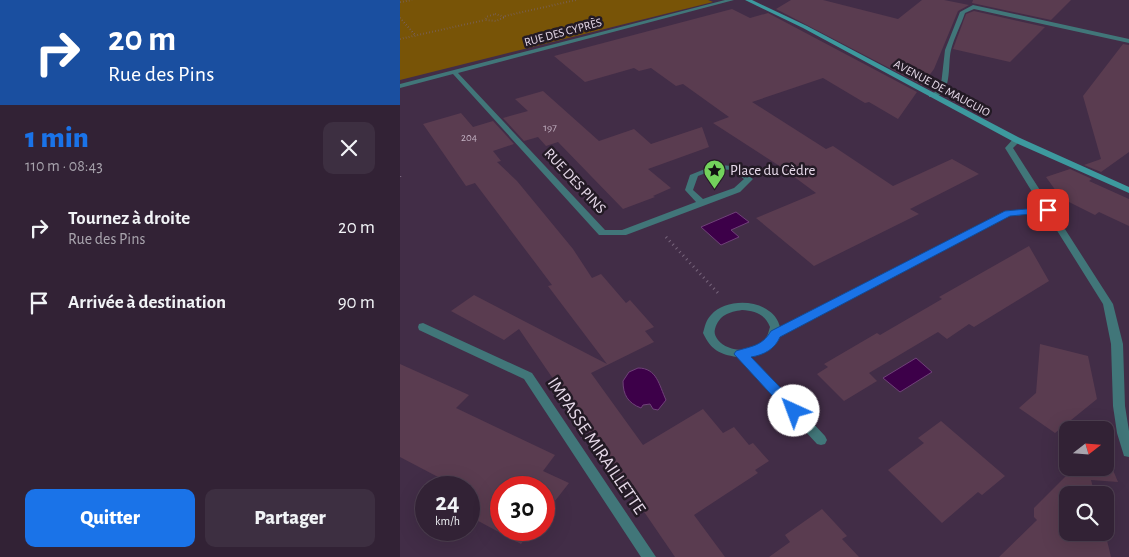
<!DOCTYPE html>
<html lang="fr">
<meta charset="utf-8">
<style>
body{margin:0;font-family:"Alegreya Sans",sans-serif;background:#3d2f41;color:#f1f3f6;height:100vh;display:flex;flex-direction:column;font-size:19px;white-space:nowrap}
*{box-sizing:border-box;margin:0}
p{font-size:16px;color:#a8a4ad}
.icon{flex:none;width:28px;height:28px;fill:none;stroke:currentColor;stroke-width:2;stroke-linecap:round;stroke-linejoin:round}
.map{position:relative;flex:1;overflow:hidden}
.panel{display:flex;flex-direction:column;background:#322235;width:400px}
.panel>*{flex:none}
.guide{background:#1a4fa0;color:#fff;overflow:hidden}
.needle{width:32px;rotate:73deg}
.tools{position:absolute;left:659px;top:421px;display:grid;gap:10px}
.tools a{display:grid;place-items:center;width:55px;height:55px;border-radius:10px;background:#322235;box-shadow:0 5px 20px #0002,0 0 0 1px #4d3f50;font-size:25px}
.speed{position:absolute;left:15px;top:476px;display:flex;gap:10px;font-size:25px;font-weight:700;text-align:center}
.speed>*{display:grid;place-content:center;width:65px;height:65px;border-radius:50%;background:#322235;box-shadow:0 5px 20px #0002,0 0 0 1px #4d3f50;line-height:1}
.speed small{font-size:12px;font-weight:400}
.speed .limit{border:8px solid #d22;background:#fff;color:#111}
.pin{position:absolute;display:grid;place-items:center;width:42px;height:42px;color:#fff;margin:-21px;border-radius:10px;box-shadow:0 2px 8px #0006}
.me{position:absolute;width:55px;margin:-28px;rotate:317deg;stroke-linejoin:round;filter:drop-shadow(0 0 4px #0008)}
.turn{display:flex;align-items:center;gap:18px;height:105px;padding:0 25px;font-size:22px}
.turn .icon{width:65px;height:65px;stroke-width:2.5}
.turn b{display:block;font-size:35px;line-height:42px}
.round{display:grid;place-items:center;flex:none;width:52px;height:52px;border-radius:10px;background:#3d2f41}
.head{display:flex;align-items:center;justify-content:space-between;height:85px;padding:0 25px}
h1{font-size:30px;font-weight:800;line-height:38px;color:#1a73e8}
.primary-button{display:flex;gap:10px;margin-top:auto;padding:10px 25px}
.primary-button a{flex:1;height:58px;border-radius:10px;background:#1a73e8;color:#fff;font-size:20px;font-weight:800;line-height:58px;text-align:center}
.primary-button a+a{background:#3d2f41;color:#f1f3f6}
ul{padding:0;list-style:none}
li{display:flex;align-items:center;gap:15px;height:75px;padding:0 25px}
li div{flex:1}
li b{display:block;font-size:19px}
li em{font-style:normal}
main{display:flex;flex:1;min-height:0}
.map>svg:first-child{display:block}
.green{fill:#785407}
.water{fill:#3d0049;stroke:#704179}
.building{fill:#5a3c50}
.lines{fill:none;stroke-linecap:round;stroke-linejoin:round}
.path-far2{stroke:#79667d;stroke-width:2;stroke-dasharray:0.5 2.5;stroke-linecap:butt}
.path-far1{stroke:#79667d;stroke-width:2.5;stroke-dasharray:1 3;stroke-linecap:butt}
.path{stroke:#79667d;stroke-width:3;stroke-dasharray:1 4;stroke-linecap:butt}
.street{fill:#417679;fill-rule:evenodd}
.secondary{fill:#3d999e;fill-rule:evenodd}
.route{fill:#1a73e8;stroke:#114b97}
.labels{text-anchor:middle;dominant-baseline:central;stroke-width:5;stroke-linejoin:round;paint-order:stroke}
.far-number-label{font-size:11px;fill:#c3b2c3}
.far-street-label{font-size:12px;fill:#e6d9e9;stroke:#231a25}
.poi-label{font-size:15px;fill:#e6d9e9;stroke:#231a25;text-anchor:start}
.street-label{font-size:15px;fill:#e6d9e9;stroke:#231a25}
.near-street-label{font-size:18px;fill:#e6d9e9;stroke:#231a25}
</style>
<main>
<section class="panel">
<div class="guide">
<div class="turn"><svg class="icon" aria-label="right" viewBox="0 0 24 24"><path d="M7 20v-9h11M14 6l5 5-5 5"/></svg><div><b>20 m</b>Rue des Pins</div></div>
</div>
<div class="head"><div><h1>1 min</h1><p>110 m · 08:43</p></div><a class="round"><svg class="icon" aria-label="close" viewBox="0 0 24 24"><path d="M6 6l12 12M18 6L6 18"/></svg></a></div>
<ul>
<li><svg class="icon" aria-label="right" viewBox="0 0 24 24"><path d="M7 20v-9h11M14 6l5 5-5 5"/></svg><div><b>Tournez à droite</b><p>Rue des Pins</p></div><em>20 m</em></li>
<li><svg class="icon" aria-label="arrive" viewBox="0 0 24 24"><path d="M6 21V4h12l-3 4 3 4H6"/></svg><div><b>Arrivée à destination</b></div><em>90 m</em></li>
</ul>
<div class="primary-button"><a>Quitter</a><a>Partager</a></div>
</section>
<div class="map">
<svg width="729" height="557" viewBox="0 0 729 557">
<rect width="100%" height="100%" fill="#422d47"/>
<path class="green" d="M0,0H308L313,2L0,80Z"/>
<g class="water">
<path d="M336,212L349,222L331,230L339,237L321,245L301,227Z"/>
<path d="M516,358L532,372L500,392L483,378Z"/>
<path d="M238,368C257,368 259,385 266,400L258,410L253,409L250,404L243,405L241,408C228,403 223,395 223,381L229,372Z"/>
</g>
<g class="building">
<path d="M391,0H423L498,19L522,0H544L569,5L558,11L534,69L522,85L376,9Z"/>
<path d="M573,0H671L651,20L572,3Z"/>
<path d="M332,9L350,18L368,13L517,92L498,119L469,102L465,103L423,78L352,102L426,149L433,146L493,186L552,159L579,174L510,209L519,214L414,266L356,218L416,193L378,165L313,123L329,117L283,84L276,86L251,68L239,71L234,68L185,82L154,56Z"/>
<path d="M574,11L645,27L610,62L553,49L566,14Z"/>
<path d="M723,44L729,45V152L701,172L684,165L701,159L683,96Z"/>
<path d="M143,91L199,141L234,129L251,144L302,127L309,147L248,169L271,188L253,196L255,197L223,209L158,142L146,146L138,137L124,141L103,118L128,111L115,99Z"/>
<path d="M61,113L73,127L93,121L114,144L93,151L101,161L97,162L117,181L173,249L192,278L201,274L226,303L230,300L254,327L245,331L254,342L191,373L243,445L303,409L323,433L334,427L349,445L353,443L369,461L355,470L358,473L294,515L325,557H275L119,329L104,340L51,311L74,295L207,364L148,286L152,285L103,220L75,183L66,186L23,124Z"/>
<path d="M670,169L692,179L689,181L729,199V226L699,212L695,215L661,198L646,177Z"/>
<path d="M629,246L649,281L574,327L569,324L547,339L538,332L469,373L477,381L444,401L417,374L428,367L424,364L477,333L480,335L542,299L539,297Z"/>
<path d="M640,344L688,356L697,399L655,433L619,408L636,393Z"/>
<path d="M0,364L69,395L56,408L155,455L143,471L169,483L144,515V488H101V530H132L121,544L69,516V488H59L0,457Z"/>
<path d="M541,421L605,476L582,495L578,492L542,523L488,470L524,443L518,438Z"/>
<path d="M705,443L710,463L718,482L691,480L695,495H668V532H705L711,557H599L637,520L634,517V508L674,468H705Z"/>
<path d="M422,509L447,536L442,539L459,557H369L390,542L385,535Z"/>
</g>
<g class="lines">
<g class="path-far2">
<path d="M0,2L12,0"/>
<path d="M95,14L105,17L96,21L85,20L86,17Z"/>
<path d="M105,16L176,0"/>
<path d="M0,18L16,36"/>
<path d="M0,39L85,20"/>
</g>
<path class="path-far1" d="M0,176V179"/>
<path class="path" d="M266,237L318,293"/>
<g class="street">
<path d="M325,0H334L58,73L205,230H222L296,202L285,190L290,175L315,165L335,166L353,179L340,192L226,235H199L53,74L0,88V84ZM316,169L333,170L344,179L334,188L303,199L293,190L298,176Z"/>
<path d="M573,5L729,39V43L574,9L565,13C561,25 554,38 551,50C547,66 554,99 529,97V95L537,91L541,85L545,50L560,12Z"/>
<path d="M614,138H620L621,140L613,148L713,304L723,344L725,406L729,431V457L724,456L717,433L713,406L711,344L703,304L646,213L610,216L378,337C374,350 362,353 351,357L425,436L427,440L425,444L421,445L417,444L337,357C319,354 311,350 303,333C305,326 306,320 311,315C324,300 354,299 369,311C375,315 378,320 380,327L605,211L642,208L605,148ZM342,310C355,311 365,314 370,327C369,330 368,335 366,338C358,354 328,353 318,340C315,336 314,333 315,329C319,315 329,312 342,310Z"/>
<path d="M23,323L132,373L256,557H241L124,379L19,330L18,327L19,324Z"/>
</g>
<path class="secondary" d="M345,0H352L407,26L620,138L729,187V193L614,142L403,28Z"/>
</g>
<path class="route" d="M648,207L653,210L652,212L610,216L380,337C375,349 364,355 351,357L399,407L401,411L399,415L394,417L390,415L334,354L336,351C352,346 362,346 371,331L605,211Z"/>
<defs>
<symbol id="sight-pin" viewBox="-11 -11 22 30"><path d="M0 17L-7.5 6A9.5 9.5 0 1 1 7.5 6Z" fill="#73d25c" stroke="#231a25"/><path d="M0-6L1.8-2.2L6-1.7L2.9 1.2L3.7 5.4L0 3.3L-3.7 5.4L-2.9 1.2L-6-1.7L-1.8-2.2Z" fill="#111"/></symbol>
</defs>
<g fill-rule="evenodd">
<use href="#sight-pin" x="302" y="158" width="25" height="34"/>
</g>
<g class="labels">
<g class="far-number-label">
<text x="150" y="127">197</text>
<text x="69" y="137">204</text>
</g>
<g class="far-street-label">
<text transform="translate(163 32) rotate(-15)">RUE DES CYPRÈS</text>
<text transform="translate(542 88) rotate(28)">AVENUE DE MAUGUIO</text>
</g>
<g class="poi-label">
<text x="330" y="170">Place du Cèdre</text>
</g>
<g class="street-label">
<text transform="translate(175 181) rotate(47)">RUE DES PINS</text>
</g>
<g class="near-street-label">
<text transform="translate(196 446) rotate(56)">IMPASSE MIRAILLETTE</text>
</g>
</g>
</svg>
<div class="tools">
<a><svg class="needle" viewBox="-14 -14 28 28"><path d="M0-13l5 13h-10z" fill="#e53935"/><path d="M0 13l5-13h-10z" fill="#a8a4ad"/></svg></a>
<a><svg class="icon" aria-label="search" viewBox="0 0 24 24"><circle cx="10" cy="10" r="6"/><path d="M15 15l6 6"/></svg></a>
</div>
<div class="speed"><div>24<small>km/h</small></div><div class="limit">30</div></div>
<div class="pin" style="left:648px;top:210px;background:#d93025"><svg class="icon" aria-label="arrive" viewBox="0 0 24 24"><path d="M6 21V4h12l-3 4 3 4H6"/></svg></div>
<svg class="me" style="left:394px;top:411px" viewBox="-20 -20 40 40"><circle r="19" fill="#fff"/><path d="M0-13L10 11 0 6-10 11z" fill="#1a73e8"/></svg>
</div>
</main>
